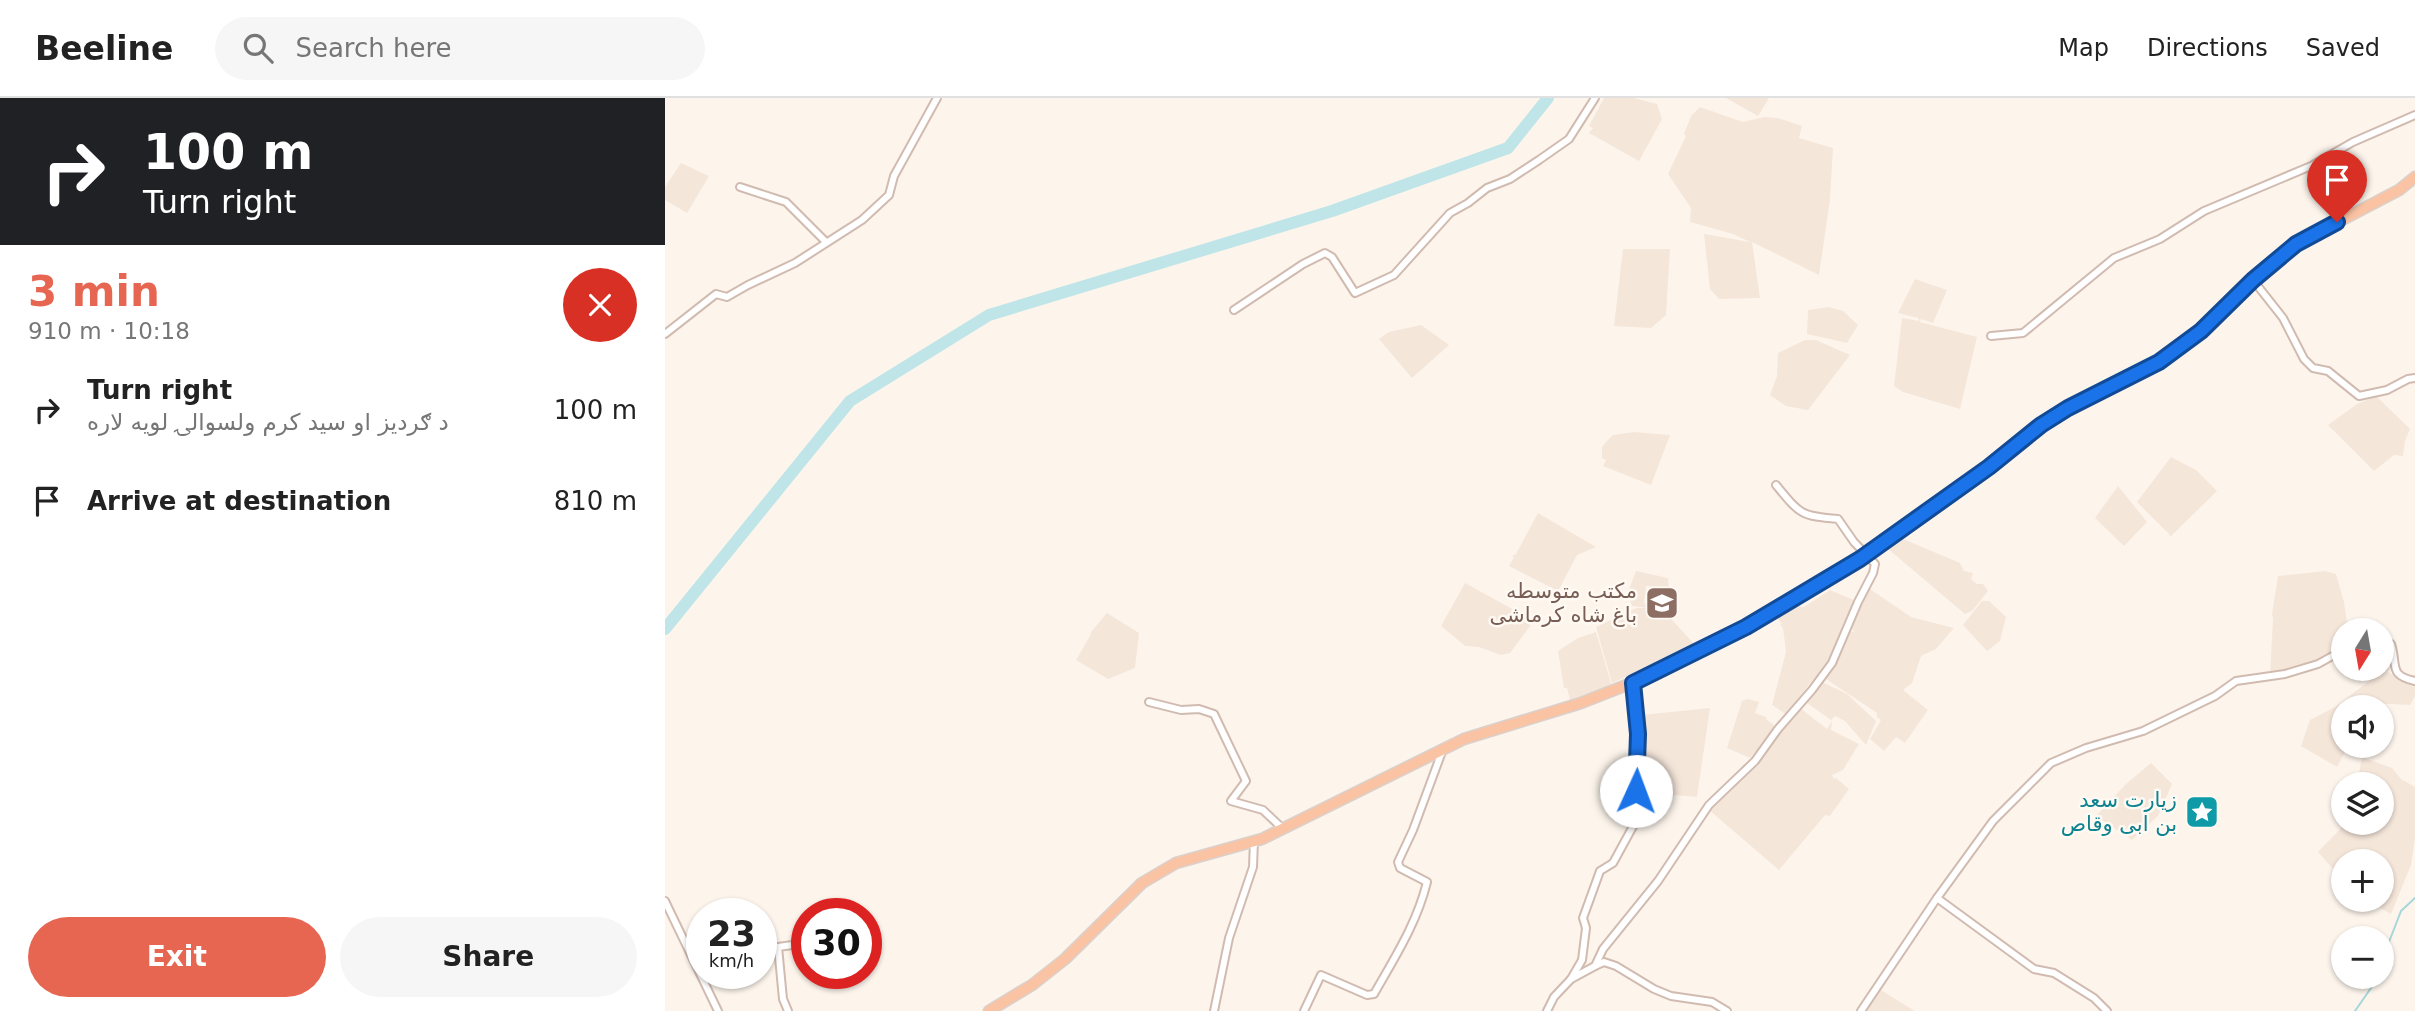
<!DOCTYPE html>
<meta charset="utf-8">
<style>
body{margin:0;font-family:"DejaVu Sans","Noto Naskh Arabic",sans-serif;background:#f6f6f6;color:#222;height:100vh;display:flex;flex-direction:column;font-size:26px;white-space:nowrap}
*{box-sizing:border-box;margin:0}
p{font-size:23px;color:#767676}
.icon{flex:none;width:38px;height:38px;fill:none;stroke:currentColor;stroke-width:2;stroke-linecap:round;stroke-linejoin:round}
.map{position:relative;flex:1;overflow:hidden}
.panel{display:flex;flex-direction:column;background:#fff;width:665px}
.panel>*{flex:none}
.top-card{background:#202124;color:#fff;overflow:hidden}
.needle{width:46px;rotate:191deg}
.controls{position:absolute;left:1666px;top:520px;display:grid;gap:14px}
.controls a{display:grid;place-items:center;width:63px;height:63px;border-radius:50%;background:#fff;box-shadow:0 2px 5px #0004;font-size:35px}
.speed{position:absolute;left:21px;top:800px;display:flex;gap:14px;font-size:35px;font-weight:700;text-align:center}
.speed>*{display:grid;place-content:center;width:91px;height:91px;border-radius:50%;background:#fff;box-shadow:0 2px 5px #0004;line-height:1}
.speed small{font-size:18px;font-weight:400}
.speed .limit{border:10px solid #d22;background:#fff;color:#111}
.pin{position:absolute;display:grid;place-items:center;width:60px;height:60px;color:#fff;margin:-72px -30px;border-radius:50% 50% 50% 0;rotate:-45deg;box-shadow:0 0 7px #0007}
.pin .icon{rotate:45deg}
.me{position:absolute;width:77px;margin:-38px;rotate:2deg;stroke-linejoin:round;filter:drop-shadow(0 0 5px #0008)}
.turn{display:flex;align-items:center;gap:24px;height:147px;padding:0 28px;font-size:32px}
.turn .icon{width:91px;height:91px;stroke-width:2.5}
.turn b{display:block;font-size:49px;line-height:60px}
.round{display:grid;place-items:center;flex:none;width:74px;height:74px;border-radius:37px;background:#f6f6f6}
.headline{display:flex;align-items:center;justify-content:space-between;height:119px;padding:0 28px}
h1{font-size:42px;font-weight:600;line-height:52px;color:#e76651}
.cta{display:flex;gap:14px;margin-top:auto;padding:14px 28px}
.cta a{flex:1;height:80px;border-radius:42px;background:#e76651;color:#fff;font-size:28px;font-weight:600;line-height:80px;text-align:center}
.cta a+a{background:#f6f6f6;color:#222}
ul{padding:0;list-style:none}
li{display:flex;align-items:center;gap:21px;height:91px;padding:0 28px}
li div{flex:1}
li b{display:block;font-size:26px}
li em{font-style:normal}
header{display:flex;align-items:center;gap:42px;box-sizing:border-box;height:98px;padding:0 35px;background:#fff;border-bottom:2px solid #e0e0e0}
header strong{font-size:33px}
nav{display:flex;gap:38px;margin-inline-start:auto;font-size:24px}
.search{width:490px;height:63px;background:#f6f6f6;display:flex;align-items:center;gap:18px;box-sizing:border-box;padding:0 24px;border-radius:38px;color:#767676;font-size:26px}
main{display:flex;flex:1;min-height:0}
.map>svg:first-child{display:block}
.residential{fill:#f5e6da}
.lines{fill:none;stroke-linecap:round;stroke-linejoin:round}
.stream{stroke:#a5d6da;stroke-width:2}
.river{stroke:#bfe5e8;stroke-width:12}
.minor-casing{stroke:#d1bbb0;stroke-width:10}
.trunk-casing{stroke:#dad1cd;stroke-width:13}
.minor{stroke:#fff;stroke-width:6}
.trunk{stroke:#f9c3a4;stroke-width:10}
.route-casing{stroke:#114b97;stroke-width:18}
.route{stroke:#1a73e8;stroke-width:12}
.labels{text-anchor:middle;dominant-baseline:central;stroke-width:5;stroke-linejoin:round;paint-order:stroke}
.education-label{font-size:21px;fill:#785e54;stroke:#fff9f3;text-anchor:end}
.culture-label{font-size:21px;fill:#0d838f;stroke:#fff9f3;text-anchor:end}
</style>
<header>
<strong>Beeline</strong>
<div class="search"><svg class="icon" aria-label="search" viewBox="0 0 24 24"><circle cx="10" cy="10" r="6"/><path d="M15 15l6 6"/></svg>Search here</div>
<nav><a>Map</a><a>Directions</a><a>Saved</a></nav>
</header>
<main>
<section class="panel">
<div class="top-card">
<div class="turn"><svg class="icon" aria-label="right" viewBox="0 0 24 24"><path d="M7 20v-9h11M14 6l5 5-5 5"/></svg><div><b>100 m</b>Turn right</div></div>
</div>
<div class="headline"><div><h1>3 min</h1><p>910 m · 10:18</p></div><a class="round" style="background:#d93025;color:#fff"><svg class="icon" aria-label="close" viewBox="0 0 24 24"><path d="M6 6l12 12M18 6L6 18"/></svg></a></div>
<ul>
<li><svg class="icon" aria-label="right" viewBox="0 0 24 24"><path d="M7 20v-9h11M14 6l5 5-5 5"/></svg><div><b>Turn right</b><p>د ګردیز او سید کرم ولسوالۍ لویه لاره</p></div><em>100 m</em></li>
<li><svg class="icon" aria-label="arrive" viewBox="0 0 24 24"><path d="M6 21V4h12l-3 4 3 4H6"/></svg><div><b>Arrive at destination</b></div><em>810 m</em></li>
</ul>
<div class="cta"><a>Exit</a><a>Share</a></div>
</section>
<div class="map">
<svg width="1750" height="913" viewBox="0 0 1750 913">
<rect width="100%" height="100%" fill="#fdf5ec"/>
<g class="residential">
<path d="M939,0H969L992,6L997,21L974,63L924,35L928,30L924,28Z"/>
<path d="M1061,0H1104L1093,18Z"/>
<path d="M1035,9L1078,24L1099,19L1113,20L1137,28L1134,40L1168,50L1165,102L1154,177L1087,144L1095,200L1054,201L1045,191L1039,136L1085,144L1068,136L1025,124L1026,110L1003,76L1021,38L1019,36L1026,18Z"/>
<path d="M16,65L44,78L22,115L0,102V89Z"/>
<path d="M958,151H1005L1001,217L986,230L949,228Z"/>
<path d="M1250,181L1282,192L1268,225L1256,221L1255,224L1312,239L1295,311L1238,294L1229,288L1237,220L1254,223L1253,220L1233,215Z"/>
<path d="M1164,209L1178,213L1193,227L1182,245L1142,236L1143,212Z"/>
<path d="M756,227L784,247L747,280L714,241L724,234Z"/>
<path d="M1140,242H1151L1185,257L1143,312L1121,308L1105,297L1112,278L1113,255Z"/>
<path d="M1711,298L1745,331L1740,343L1738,358L1729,357L1709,373L1663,327L1692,306Z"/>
<path d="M969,334L1005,337L986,387L938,368L941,362L937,360V349L941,344L948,337Z"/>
<path d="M1506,359L1531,372L1552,393L1505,439L1504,436L1472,404Z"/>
<path d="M1453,388L1482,424L1459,448L1430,420Z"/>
<path d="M873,415L931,449L912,457L893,493L844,468L849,459L847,458L851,456Z"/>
<path d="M1236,440L1295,465L1299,473L1308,475L1306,481L1312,486H1318L1323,493L1307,513L1300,516L1222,450Z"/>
<path d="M971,473L1003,480L1004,490L981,488L979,505L987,511H997L1031,548L947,585L931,529L971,510H983L967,508L965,502H960Z"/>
<path d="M1660,473L1671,476L1679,504L1683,532H1678V546L1662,560L1631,571L1605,576L1608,521L1607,516L1613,478Z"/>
<path d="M800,485L869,523L845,555L836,557L814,549L800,548L776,528Z"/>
<path d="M1202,489L1246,519L1289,530L1271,551L1256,558L1247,585L1238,592L1263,612L1240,645L1231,639L1219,653L1205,641L1216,622L1212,619V615L1158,579L1178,550L1175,548L1167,564L1145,585L1122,617L1107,607L1121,554L1118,530L1115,527L1117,526L1106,513L1122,507L1139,509L1165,492L1191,503L1180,534L1174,540V547L1184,533L1190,534L1184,528Z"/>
<path d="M1317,503H1324L1341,519L1335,543L1322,553L1298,527Z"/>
<path d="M442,515L474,535L470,570L443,581L411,562L425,538L426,534Z"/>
<path d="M931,534L948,592L905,602L902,590H899L893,553L913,540Z"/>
<path d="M1717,543L1723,548L1724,570L1722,574L1750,586V598L1745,607L1707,605L1693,609H1678V648H1683L1672,669L1636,648L1645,622L1670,609L1708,580L1694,584L1689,571L1717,570Z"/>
<path d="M1155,583L1182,596L1211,623L1201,647L1180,623L1170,618L1166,622L1135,600Z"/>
<path d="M1083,601L1094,604L1090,615L1101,619L1102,622L1109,627L1099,648L1131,611L1135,610L1162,631L1167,623L1166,632L1194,646L1178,672L1167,677L1169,681L1171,680L1184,691L1165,718L1160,717L1114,772L1044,712L1062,691L1066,693L1094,659L1098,658L1097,651L1091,653L1085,660L1062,650L1077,603Z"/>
<path d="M1045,610L1032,699L974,694L972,667L978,638L977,617Z"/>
<path d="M1697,659L1727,670L1736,681L1750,689V740L1746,767L1726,816L1701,802H1717V763H1678V782L1653,754L1681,725L1717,724V686H1692Z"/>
<path d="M1486,665L1507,686L1493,718L1467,742L1431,718L1461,686Z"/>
<path d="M1211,889L1250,913H1199Z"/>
</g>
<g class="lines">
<g class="stream">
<path d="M1717,862L1736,813L1750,800"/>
<path d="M1690,913L1706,890L1710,878"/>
</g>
<path class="river" d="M0,531L185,303L324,217L667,113L843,50L883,0"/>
<defs>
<g id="minor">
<path d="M75,89L121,104L161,144"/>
<path d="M1588,182L1618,220L1639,261L1648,270L1663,273L1694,298L1722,292L1743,281L1750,280"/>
<path d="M569,212L638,166L660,155L667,159L690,195L729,177L785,115L803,105L822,90L845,81L874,62L904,41L930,0"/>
<path d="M0,236L51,196L62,199L83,187L130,165L197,122L224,97L229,78L272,0"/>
<path d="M1326,238L1358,235L1449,160L1495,141L1539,113L1646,68L1688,44L1750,17"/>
<path d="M1717,541L1726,546C1733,568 1723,577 1750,583"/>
<path d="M484,604L516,612L534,611L549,616L581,683L566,703L598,712L618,731"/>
<path d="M1272,800L1369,871L1389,875L1429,900L1442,913"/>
<path d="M0,803L53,913"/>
<path d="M930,868L939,864L951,868L989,891L1006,898L1047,904L1062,913"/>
<path d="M906,881L930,868L938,851L993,783L1044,707L1090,663L1113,631L1147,592L1167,565L1193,504L1208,475L1210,466L1189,444L1173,421C1135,418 1135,416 1111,387"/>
<path d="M123,913L118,901L113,849L142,845"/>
<path d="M549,913L564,840L588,769L589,743"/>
<path d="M639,913L656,877L702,897L709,896C730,859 752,825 762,784L735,770L733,764L748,732L778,651"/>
<path d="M882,913L889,899L906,881L917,862L921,830L918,820L935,773L948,765L972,721L970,693L973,636L968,585"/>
<path d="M1196,913L1272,800L1328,723L1386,665L1421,650L1478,633L1550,598L1571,583L1620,576L1653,566L1671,556L1678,549"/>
</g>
<path id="trunk" d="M324,913L367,887L400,861L477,785L511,765L597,741L799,641L916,605L987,577L1081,529L1202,456L1324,369L1376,327L1494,264L1536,233L1588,182L1631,146L1734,92L1750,79"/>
</defs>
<use href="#minor" class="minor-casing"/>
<use href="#trunk" class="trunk-casing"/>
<use href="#minor" class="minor"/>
<use href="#trunk" class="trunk"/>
</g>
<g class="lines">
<defs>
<path id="route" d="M971,693L973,636L968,585L1081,529L1195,461L1324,369L1376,327L1403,310L1494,264L1536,233L1588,182L1631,146L1672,124"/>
</defs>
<use href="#route" class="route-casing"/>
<use href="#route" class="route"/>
</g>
<defs>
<symbol id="school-square" viewBox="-11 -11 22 22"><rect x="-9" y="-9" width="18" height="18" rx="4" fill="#8d6e63" stroke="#fff9f3"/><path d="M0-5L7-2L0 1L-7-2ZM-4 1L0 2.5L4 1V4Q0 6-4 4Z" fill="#fff"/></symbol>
<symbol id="sight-square" viewBox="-11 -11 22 22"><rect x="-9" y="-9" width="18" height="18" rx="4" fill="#0f9aa8" stroke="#fff9f3"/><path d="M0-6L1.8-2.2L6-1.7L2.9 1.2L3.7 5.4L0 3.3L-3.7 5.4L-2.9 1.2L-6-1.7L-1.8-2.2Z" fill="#fff"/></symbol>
</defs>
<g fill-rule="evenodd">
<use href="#school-square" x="978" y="486" width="38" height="38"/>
<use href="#sight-square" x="1518" y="695" width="38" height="38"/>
</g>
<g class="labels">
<g class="education-label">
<text x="972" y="493">مکتب متوسطه<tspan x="972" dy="24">باغ شاه کرماشی</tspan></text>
</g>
<g class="culture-label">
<text x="1512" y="702">زیارت سعد<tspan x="1512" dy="24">بن ابی وقاص</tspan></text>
</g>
</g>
</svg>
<div class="controls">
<a><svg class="needle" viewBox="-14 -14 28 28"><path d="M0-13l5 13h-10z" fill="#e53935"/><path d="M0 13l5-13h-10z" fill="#767676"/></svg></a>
<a><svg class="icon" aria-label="sound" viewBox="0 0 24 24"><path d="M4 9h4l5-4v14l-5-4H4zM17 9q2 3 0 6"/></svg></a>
<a><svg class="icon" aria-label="layers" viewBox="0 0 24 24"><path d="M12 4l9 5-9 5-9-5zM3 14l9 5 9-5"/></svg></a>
<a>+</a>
<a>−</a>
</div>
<div class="speed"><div>23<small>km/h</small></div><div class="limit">30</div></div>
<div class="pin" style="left:1672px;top:124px;background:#d93025"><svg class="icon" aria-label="arrive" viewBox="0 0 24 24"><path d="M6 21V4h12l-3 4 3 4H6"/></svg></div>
<svg class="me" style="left:971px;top:693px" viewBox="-20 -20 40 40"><circle r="19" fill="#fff"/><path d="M0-13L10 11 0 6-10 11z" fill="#1a73e8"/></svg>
</div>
</main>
